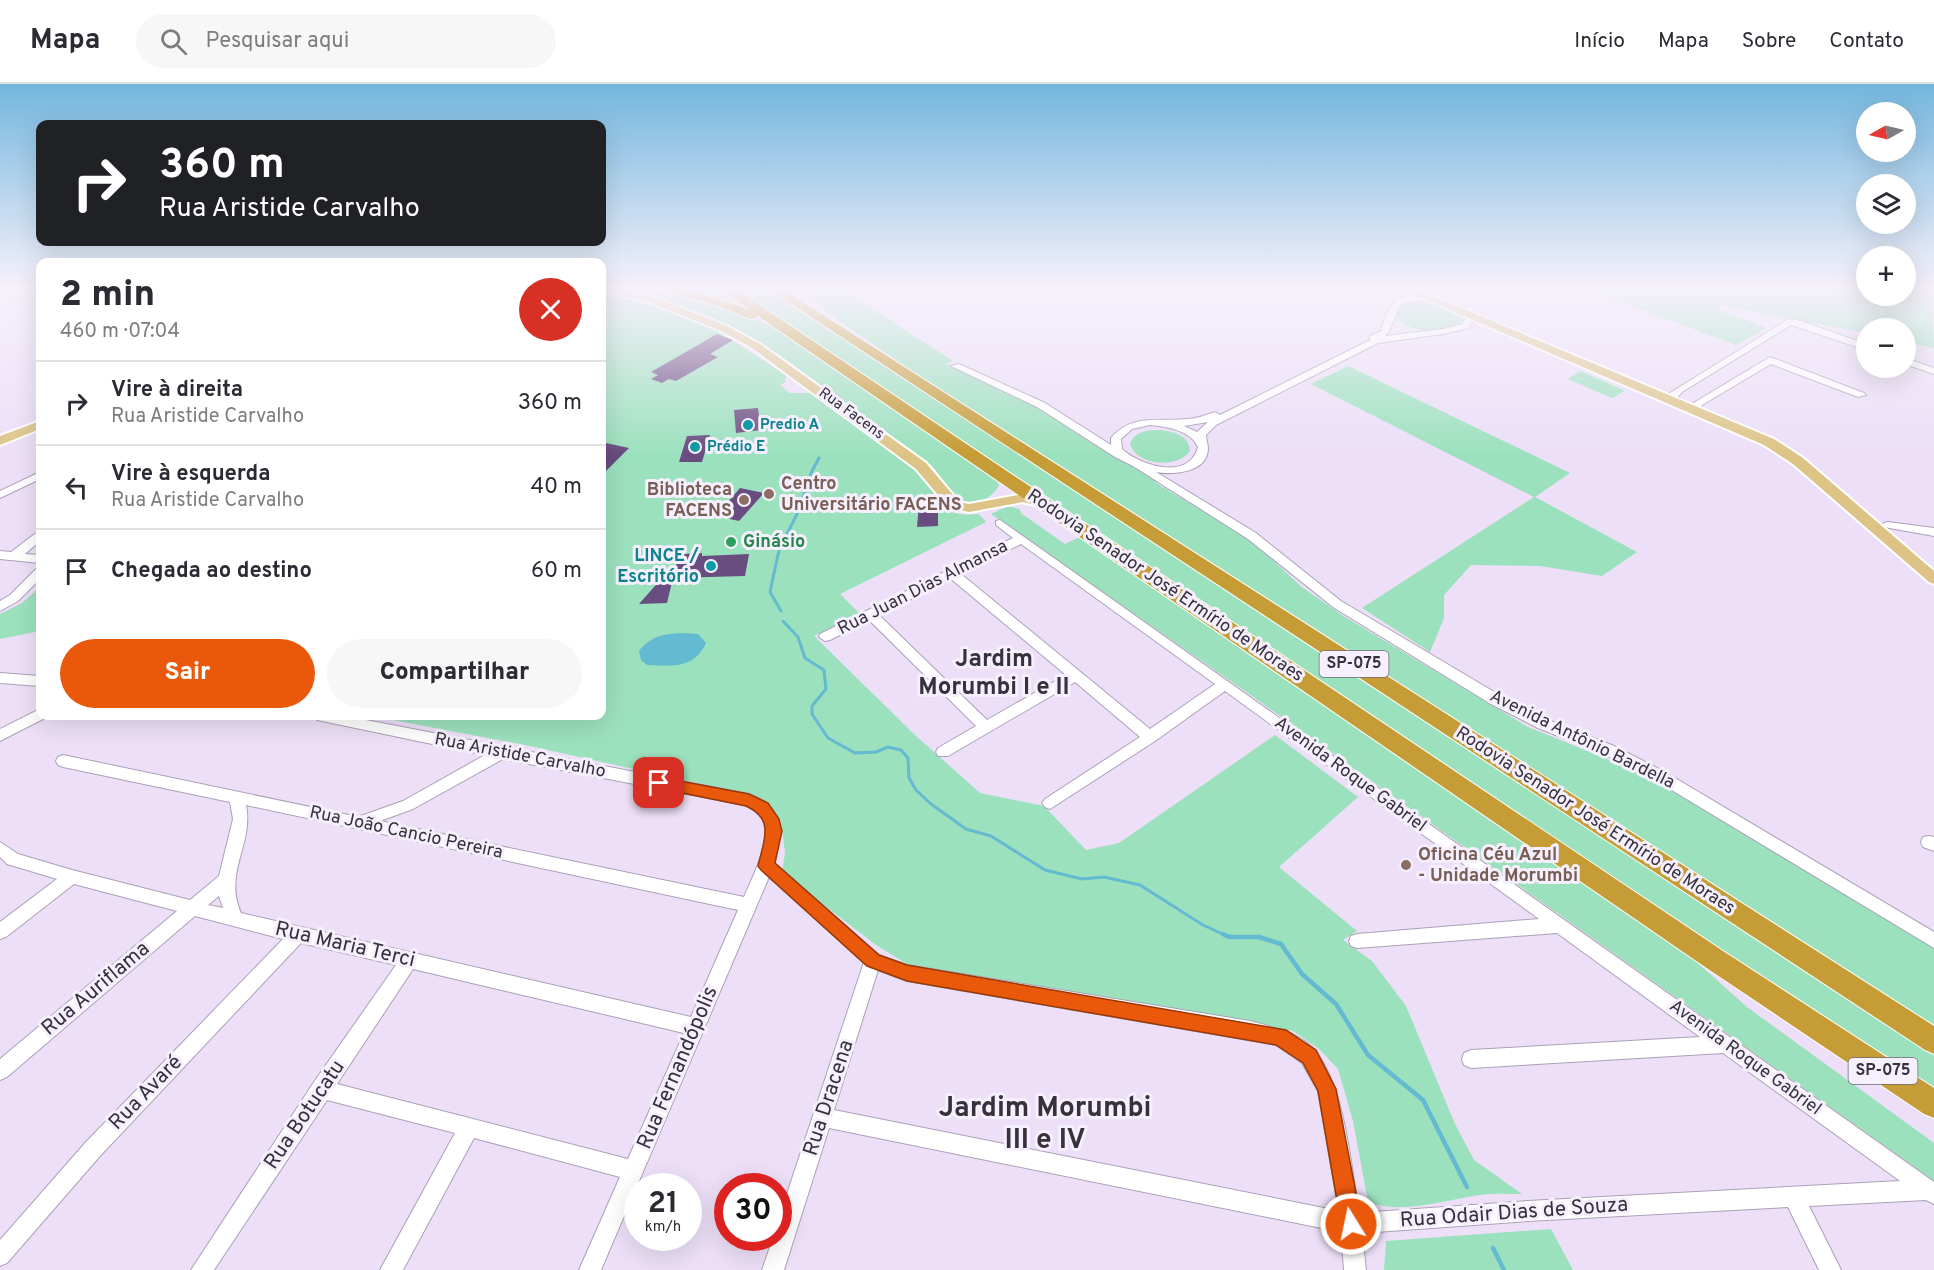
<!DOCTYPE html>
<html lang="pt">
<meta charset="utf-8">
<style>
body{margin:0;font-family:Overpass,sans-serif;background:#f7f7f7;color:#2b2b33;height:100vh;display:flex;flex-direction:column;font-size:22px;white-space:nowrap}
*{box-sizing:border-box;margin:0}
p{font-size:20px;color:#7c7c81}
.icon{flex:none;width:33px;height:33px;fill:none;stroke:currentColor;stroke-width:2;stroke-linecap:round;stroke-linejoin:round}
.map{position:relative;flex:1;overflow:hidden}
.panel{position:absolute;left:36px;top:174px;width:570px;height:462px;display:flex;flex-direction:column;background:#fff;border-radius:12px;box-shadow:0 6px 24px #0002}
.panel>*{flex:none}
.guide{position:absolute;left:36px;top:36px;width:570px;height:126px;border-radius:12px;box-shadow:0 6px 24px #0002;background:#202124;color:#fff;overflow:hidden}
.needle{width:39px;rotate:262deg}
.fabs{position:absolute;left:1856px;top:18px;display:grid;gap:12px}
.fabs a{display:grid;place-items:center;width:60px;height:60px;border-radius:50%;background:#fff;box-shadow:0 6px 24px #0002;font-size:30px}
.speed{position:absolute;left:624px;top:1089px;display:flex;gap:12px;font-size:30px;font-weight:700;text-align:center}
.speed>*{display:grid;place-content:center;width:78px;height:78px;border-radius:50%;background:#fff;box-shadow:0 6px 24px #0002;line-height:1}
.speed small{font-size:15px;font-weight:400}
.speed .limit{border:9px solid #d22;background:#fff;color:#111}
.pin{position:absolute;display:grid;place-items:center;width:51px;height:51px;color:#fff;margin:-26px;border-radius:12px;box-shadow:0 3px 9px #0006}
.me{position:absolute;width:66px;margin:-33px;rotate:350deg;stroke-linejoin:round;filter:drop-shadow(0 0 4px #0008)}
.turn{display:flex;align-items:center;gap:21px;height:126px;padding:0 24px;font-size:27px}
.turn .icon{width:78px;height:78px;stroke-width:2.5}
.turn b{display:block;font-size:42px;line-height:51px}
.round{display:grid;place-items:center;flex:none;width:63px;height:63px;border-radius:32px;background:#f7f7f7}
.headline{display:flex;align-items:center;justify-content:space-between;height:102px;padding:0 24px}
h1{font-size:36px;font-weight:800;line-height:45px}
.action{display:flex;gap:12px;margin-top:auto;padding:12px 24px}
.action a{flex:1;height:69px;border-radius:36px;background:#ea580c;color:#fff;font-size:24px;font-weight:800;line-height:69px;text-align:center}
.action a+a{background:#f7f7f7;color:#2b2b33}
ul{padding:0;list-style:none}
li{display:flex;align-items:center;gap:18px;height:84px;padding:0 24px;border-top:2px solid #e1e1e2}
li div{flex:1}
li b{display:block;font-size:22px}
li em{font-style:normal}
header{display:flex;align-items:center;gap:36px;box-sizing:border-box;height:84px;padding:0 30px;background:#fff;border-bottom:2px solid #e1e1e2}
header strong{font-size:28px}
nav{display:flex;gap:33px;margin-inline-start:auto;font-size:21px}
.search{width:420px;height:54px;background:#f7f7f7;display:flex;align-items:center;gap:15px;box-sizing:border-box;padding:0 21px;border-radius:33px;color:#7c7c81;font-size:22px}
.map>svg:first-child{display:block}
.green{fill:#9ce1be}
.water{fill:#64bad0}
.lines{fill:none;stroke-linecap:round;stroke-linejoin:round}
.stream-far1{stroke:#64bad0;stroke-width:3}
.stream{stroke:#64bad0;stroke-width:4.5}
.building{fill:#694c80}
.minor-casing{stroke:#aca0b7;stroke-width:2}
.major-casing{stroke:#fff;stroke-width:4}
.highway-casing{stroke:#fff;stroke-width:2}
.minor{fill:#fff;fill-rule:evenodd}
.major{fill:#ddc486;fill-rule:evenodd}
.highway{fill:#c69c36;fill-rule:evenodd}
.route{fill:#ea580c;stroke:#983908;stroke-width:1.5}
.culture-dot{fill:#0f9aa8;stroke:#f6effd;stroke-width:2}
.education-dot{fill:#8d6e63;stroke:#f6effd;stroke-width:2}
.leisure-dot{fill:#2e9e5b;stroke:#f6effd;stroke-width:2}
.labels{text-anchor:middle;dominant-baseline:central;stroke-width:6;stroke-linejoin:round;paint-order:stroke}
.far-street-label{font-size:15px;fill:#36313a;stroke:#f6effd}
.far-culture-label{font-size:15px;font-weight:bold;fill:#0d838f;stroke:#f6effd;text-anchor:start}
.shield{fill:#f6effd;stroke:#706a74;stroke-width:1.5}
.shield-label{font-size:16px;font-weight:bold;fill:#36313a}
.education-label{font-size:18px;font-weight:bold;fill:#785e54;stroke:#f6effd;text-anchor:start}
.leisure-label{font-size:18px;font-weight:bold;fill:#27864d;stroke:#f6effd;text-anchor:start}
.culture-label{font-size:18px;font-weight:bold;fill:#0d838f;stroke:#f6effd;text-anchor:end}
.street-label{font-size:18px;fill:#36313a;stroke:#f6effd}
.near-street-label{font-size:21px;fill:#36313a;stroke:#f6effd}
.district-label{font-size:24px;font-weight:bold;fill:#36313a;stroke:#f6effd}
.near-district-label{font-size:28px;font-weight:bold;fill:#36313a;stroke:#f6effd}
</style>
<header>
<strong>Mapa</strong>
<div class="search"><svg class="icon" aria-label="search" viewBox="0 0 24 24"><circle cx="10" cy="10" r="6"/><path d="M15 15l6 6"/></svg>Pesquisar aqui</div>
<nav><a>Início</a><a>Mapa</a><a>Sobre</a><a>Contato</a></nav>
</header>
<div class="map">
<svg width="1934" height="1186" viewBox="0 0 1934 1186">
<rect width="100%" height="100%" fill="#ecdff7"/>
<g class="green">
<path d="M610,204H644L718,220L776,244L951,366L996,393L999,402C991,414 970,429 956,415C947,406 941,391 931,381L778,270L756,257L684,224L650,213Z"/>
<path d="M673,204H718L747,225H746Z"/>
<path d="M734,204H764L1934,966V1008Z"/>
<path d="M804,204H847L858,215L953,277L946,280L1040,323L1157,396L1155,398L1161,402L1249,455L1303,504L1345,533L1528,643L1655,694L1934,863V942L906,283L827,228Z"/>
<path d="M1585,204H1866V212H1905V204H1932L1934,264L1905,258V244H1866V249L1720,221L1718,225L1766,244L1736,261Z"/>
<path d="M602,208C676,218 726,250 786,292L785,298L780,301L790,309H811L915,385C920,390 927,395 931,402C948,425 948,433 979,430L986,438L840,510L859,529L814,552L916,652L980,709L1044,722L1086,766L1119,759L1275,651L1358,713L1279,783L1357,847L1343,856L1372,877L1406,922L1455,1040L1474,1076L1522,1110C1508,1110 1493,1109 1480,1111C1443,1116 1403,1131 1368,1118L1353,1037L1338,985L1319,965L1293,947L907,880L876,861L782,789L785,769L781,737L767,718L706,701L525,661L372,632H602Z"/>
<path d="M1422,213L1463,230L1461,239C1444,251 1406,250 1395,230L1401,220Z"/>
<path d="M1348,282L1570,389L1535,413L1637,468L1602,492L1540,482L1471,481L1444,511V534L1430,568L1362,524L1534,413L1311,300Z"/>
<path d="M1581,287L1625,307L1612,314L1568,295Z"/>
<path d="M1707,325L1770,352L1789,363L1934,484V491L1805,378L1703,327Z"/>
<path d="M1161,346C1174,348 1189,351 1190,367C1177,385 1137,382 1130,360C1135,346 1149,346 1161,346Z"/>
<path d="M1008,422L1019,425L1022,430L1065,460L1080,453L1682,865L1747,923L1934,1059V1097L1252,612L991,430Z"/>
<path d="M40,503V547L0,555V530L22,519Z"/>
<path d="M1551,1145L1573,1186H1384L1386,1157Z"/>
</g>
<path class="water" d="M682,549L698,550L706,559C694,585 673,582 647,581L641,576L639,567C651,552 663,550 682,549Z"/>
<g class="lines">
<g class="stream-far1">
<path d="M781,527L770,508L779,466L797,430L812,387L819,374"/>
<path d="M783,537L798,553L805,574L824,586L826,605L812,622V630L828,654L855,669L876,668L888,663L901,666L908,674L909,694L916,706L931,720L966,745L991,752L1045,786L1082,795L1104,793L1140,801L1203,841L1227,852"/>
</g>
<g class="stream">
<path d="M1223,850L1229,853H1259L1281,860L1302,890L1336,920L1368,971L1423,1016L1467,1103"/>
<path d="M1493,1164L1504,1186"/>
</g>
</g>
<g class="building">
<path d="M717,250L733,256L710,270L718,273L676,297L669,295L662,299L651,295L658,291L651,288Z"/>
<path d="M758,324L761,346L736,349L734,326Z"/>
<path d="M710,351L702,378H679L687,352Z"/>
<path d="M606,359L629,364L602,391V363Z"/>
<path d="M740,404L764,409L739,437L716,432Z"/>
<path d="M919,420H938V442L917,443Z"/>
<path d="M702,469V472L749,470L745,492L673,494L667,519L639,520L662,494L666,493L685,470Z"/>
</g>
<g class="lines">
<defs>
<g id="minor">
<path d="M1422,209H1439L1443,212C1437,216 1412,217 1402,219C1396,228 1392,246 1385,252L1443,245L1462,240L1467,232L1465,224L1469,221L1473,224L1475,232L1469,244L1443,250L1378,259L1216,341L1206,351C1206,356 1208,360 1208,365C1207,389 1173,391 1156,388L1256,449L1341,517L1501,612L1548,636L1614,662L1665,688L1934,848V864L1655,696L1604,670L1538,644L1491,620L1333,523L1248,455L1133,382L1115,373L1037,323L951,282L959,280L1045,319L1111,361V354C1132,329 1158,338 1187,335C1197,335 1205,331 1215,328L1220,331L1370,256V252L1381,247L1386,230L1396,215ZM1208,338L1197,348L1184,342ZM1150,341C1168,343 1190,346 1198,363C1189,397 1141,382 1122,365L1121,355L1132,345Z"/>
<path d="M1789,235L1801,237L1866,260V266L1791,241L1682,308L1676,315L1667,317L1662,314Z"/>
<path d="M1770,273L1864,309L1866,311L1858,313L1771,280L1702,321L1700,326L1690,327L1685,324Z"/>
<path d="M1905,274L1934,284V290L1905,280Z"/>
<path d="M40,388V395L0,414V407Z"/>
<path d="M1000,436L1934,1098V1120L1926,1116L1809,1122L1841,1186H1819L1788,1123L1528,1137L1362,1149L1366,1186H1344L1341,1148L829,1044L784,1186H762L773,1154H778V1137L864,878L769,793L601,1186H579L620,1093L474,1054L403,1186H380L455,1049L327,1016L214,1186H191L314,998L396,881L301,859L100,1072L7,1179L0,1182V1156L86,1058L283,855L195,832L7,993L0,996V975L177,827L74,800L6,853L0,855V838L57,795L7,780L0,773V758L18,770L72,786L190,816L219,792L233,735L230,718L63,683L58,681L56,677L58,673L63,671L358,733L403,717L485,671L322,637L317,636L315,632H345L749,710C785,722 782,749 774,779L879,871L907,881L1250,937C1272,943 1302,949 1316,968C1345,1005 1351,1083 1359,1129L1528,1117L1900,1097L1723,969L1471,984L1464,981L1462,975L1464,969L1471,966L1700,953L1557,849L1357,864L1351,862L1349,857L1351,852L1357,850L1539,835L1225,607L1155,657L1050,725L1045,723L1042,719L1045,715L1140,653L1075,598L948,672H938L936,668L938,664L976,642L869,536L830,556L825,557L819,553L820,550L1013,454L996,441V437ZM1021,460L1215,600L1150,645L961,490ZM951,495L1066,591L987,636L879,531ZM503,675L745,721C752,725 760,729 763,736C772,757 752,794 744,813L380,737L413,725ZM246,721L738,826L691,933L241,829C223,787 254,761 246,721ZM219,812L223,824L208,821ZM413,885L684,949L628,1075L337,1000ZM878,886L907,897L1276,961L1302,979L1318,1007L1339,1127L834,1026Z"/>
<path d="M1888,438L1934,444V452L1884,443L1882,441L1884,439Z"/>
<path d="M36,449H40V457L25,470L40,471V479L0,475V467L11,468Z"/>
<path d="M40,484V495L18,517L0,527V517L10,511L36,485Z"/>
<path d="M0,589L40,592V602L0,599Z"/>
<path d="M40,625V632H46L45,634L0,657V645Z"/>
<path d="M1929,752L1934,753V767L1923,763L1921,758L1923,753Z"/>
</g>
<g id="major">
<path d="M602,204H615L659,215L727,242L760,260L926,379L959,418L969,420L1023,410L1040,414L1049,419L1042,423L1023,418L969,428L949,424L916,385L752,264L719,246L651,219L602,207Z"/>
<path d="M1399,204H1413L1774,355L1803,374L1934,487V500L1929,498L1793,380L1764,361Z"/>
<path d="M40,337V345L0,361V352Z"/>
</g>
<g id="highway">
<path d="M663,204H683L749,225L720,204H734L1723,867L1934,1004V1034L1924,1030L1705,883L758,232L752,235L747,234L718,222L665,207Z"/>
<path d="M767,204H781L1934,942V970L1925,966Z"/>
</g>
</defs>
<use href="#minor" class="minor-casing"/>
<use href="#major" class="major-casing"/>
<use href="#highway" class="highway-casing"/>
<use href="#minor" class="minor"/>
<use href="#major" class="major"/>
<use href="#highway" class="highway"/>
</g>
<linearGradient id="sky" x2="0" y2="1"><stop stop-color="#73b6de"/><stop offset="0.55" stop-color="#f6f1fb"/><stop offset="1" stop-color="#f6f1fb" stop-opacity="0"/></linearGradient>
<rect width="1934" height="370" fill="url(#sky)"/>
<path class="route" d="M659,693L749,710L768,719L779,735L782,747L775,779L879,871L907,881L1286,946L1316,966L1336,1005L1362,1140L1359,1148L1351,1151L1344,1148L1341,1140L1318,1007L1303,979L1276,961L907,897L867,882L761,786L758,782C764,756 775,735 746,722L653,703L651,699L653,695Z"/>
<g class="culture-dot">
<circle cx="748" cy="341" r="6"/>
<circle cx="695" cy="363" r="6"/>
<circle cx="711" cy="482" r="6"/>
</g>
<g class="education-dot">
<circle cx="769" cy="410" r="6"/>
<circle cx="744" cy="416" r="6"/>
<circle cx="1406" cy="781" r="6"/>
</g>
<circle class="leisure-dot" cx="731" cy="458" r="6"/>
<g class="labels">
<g class="far-street-label">
<text transform="translate(851 330) rotate(36)">Rua Facens</text>
</g>
<g class="far-culture-label">
<text x="760" y="341">Predio A</text>
<text x="707" y="363">Prédio E</text>
</g>
<g class="shield">
<rect x="1319.5" y="567" width="69" height="26" rx="4.5"/>
<rect x="1848.5" y="974" width="69" height="26" rx="4.5"/>
</g>
<g class="shield-label">
<text x="1354" y="580">SP-075</text>
<text x="1883" y="987">SP-075</text>
</g>
<g class="education-label">
<text x="781" y="400">Centro<tspan x="781" dy="21">Universitário FACENS</tspan></text>
<text x="732" y="406" text-anchor="end">Biblioteca<tspan x="732" dy="21">FACENS</tspan></text>
<text x="1418" y="771">Oficina Céu Azul<tspan x="1418" dy="21">- Unidade Morumbi</tspan></text>
</g>
<g class="leisure-label">
<text x="743" y="458">Ginásio</text>
</g>
<g class="culture-label">
<text x="699" y="472">LINCE /<tspan x="699" dy="21">Escritório</tspan></text>
</g>
<g class="street-label">
<text transform="translate(1165 502) rotate(34)">Rodovia Senador José Ermírio de Moraes</text>
<text transform="translate(923 504) rotate(-27)">Rua Juan Dias Almansa</text>
<text transform="translate(1582 656) rotate(26)">Avenida Antônio Bardella</text>
<text transform="translate(520 672) rotate(11)">Rua Aristide Carvalho</text>
<text transform="translate(1350 691) rotate(36)">Avenida Roque Gabriel</text>
<text transform="translate(1595 737) rotate(33)">Rodovia Senador José Ermírio de Moraes</text>
<text transform="translate(406 749) rotate(12)">Rua João Cancio Pereira</text>
<text transform="translate(1745 974) rotate(36)">Avenida Roque Gabriel</text>
</g>
<g class="near-street-label">
<text transform="translate(345 861) rotate(13)">Rua Maria Terci</text>
<text transform="translate(96 905) rotate(-40)">Rua Auriflama</text>
<text transform="translate(678 984) rotate(-67)">Rua Fernandópolis</text>
<text transform="translate(146 1009) rotate(-46)">Rua Avaré</text>
<text transform="translate(829 1014) rotate(-72)">Rua Dracena</text>
<text transform="translate(305 1031) rotate(-56)">Rua Botucatu</text>
<text transform="translate(1514 1129) rotate(-4)">Rua Odair Dias de Souza</text>
</g>
<g class="district-label">
<text x="994" y="576">Jardim<tspan x="994" dy="28">Morumbi I e II</tspan></text>
</g>
<g class="near-district-label">
<text x="1045" y="1025">Jardim Morumbi<tspan x="1045" dy="32">III e IV</tspan></text>
</g>
</g>
</svg>
<div class="fabs">
<a><svg class="needle" viewBox="-14 -14 28 28"><path d="M0-13l5 13h-10z" fill="#e53935"/><path d="M0 13l5-13h-10z" fill="#7c7c81"/></svg></a>
<a><svg class="icon" aria-label="layers" viewBox="0 0 24 24"><path d="M12 4l9 5-9 5-9-5zM3 14l9 5 9-5"/></svg></a>
<a>+</a>
<a>−</a>
</div>
<div class="speed"><div>21<small>km/h</small></div><div class="limit">30</div></div>
<div class="pin" style="left:659px;top:699px;background:#d93025"><svg class="icon" aria-label="arrive" viewBox="0 0 24 24"><path d="M6 21V4h12l-3 4 3 4H6"/></svg></div>
<svg class="me" style="left:1351px;top:1140px" viewBox="-20 -20 40 40"><circle r="17" fill="#ea580c" stroke="#fff" stroke-width="3"/><path d="M0-11L8 9 0 5-8 9z" fill="#fff"/></svg>
<div class="guide">
<div class="turn"><svg class="icon" aria-label="right" viewBox="0 0 24 24"><path d="M7 20v-9h11M14 6l5 5-5 5"/></svg><div><b>360 m</b>Rua Aristide Carvalho</div></div>
</div>
<section class="panel">
<div class="headline"><div><h1>2 min</h1><p>460 m · 07:04</p></div><a class="round" style="background:#d93025;color:#fff"><svg class="icon" aria-label="close" viewBox="0 0 24 24"><path d="M6 6l12 12M18 6L6 18"/></svg></a></div>
<ul>
<li><svg class="icon" aria-label="right" viewBox="0 0 24 24"><path d="M7 20v-9h11M14 6l5 5-5 5"/></svg><div><b>Vire à direita</b><p>Rua Aristide Carvalho</p></div><em>360 m</em></li>
<li><svg class="icon" aria-label="left" viewBox="0 0 24 24"><path d="M17 20v-9H6M10 6l-5 5 5 5"/></svg><div><b>Vire à esquerda</b><p>Rua Aristide Carvalho</p></div><em>40 m</em></li>
<li><svg class="icon" aria-label="arrive" viewBox="0 0 24 24"><path d="M6 21V4h12l-3 4 3 4H6"/></svg><div><b>Chegada ao destino</b></div><em>60 m</em></li>
</ul>
<div class="action"><a>Sair</a><a>Compartilhar</a></div>
</section>
</div>
